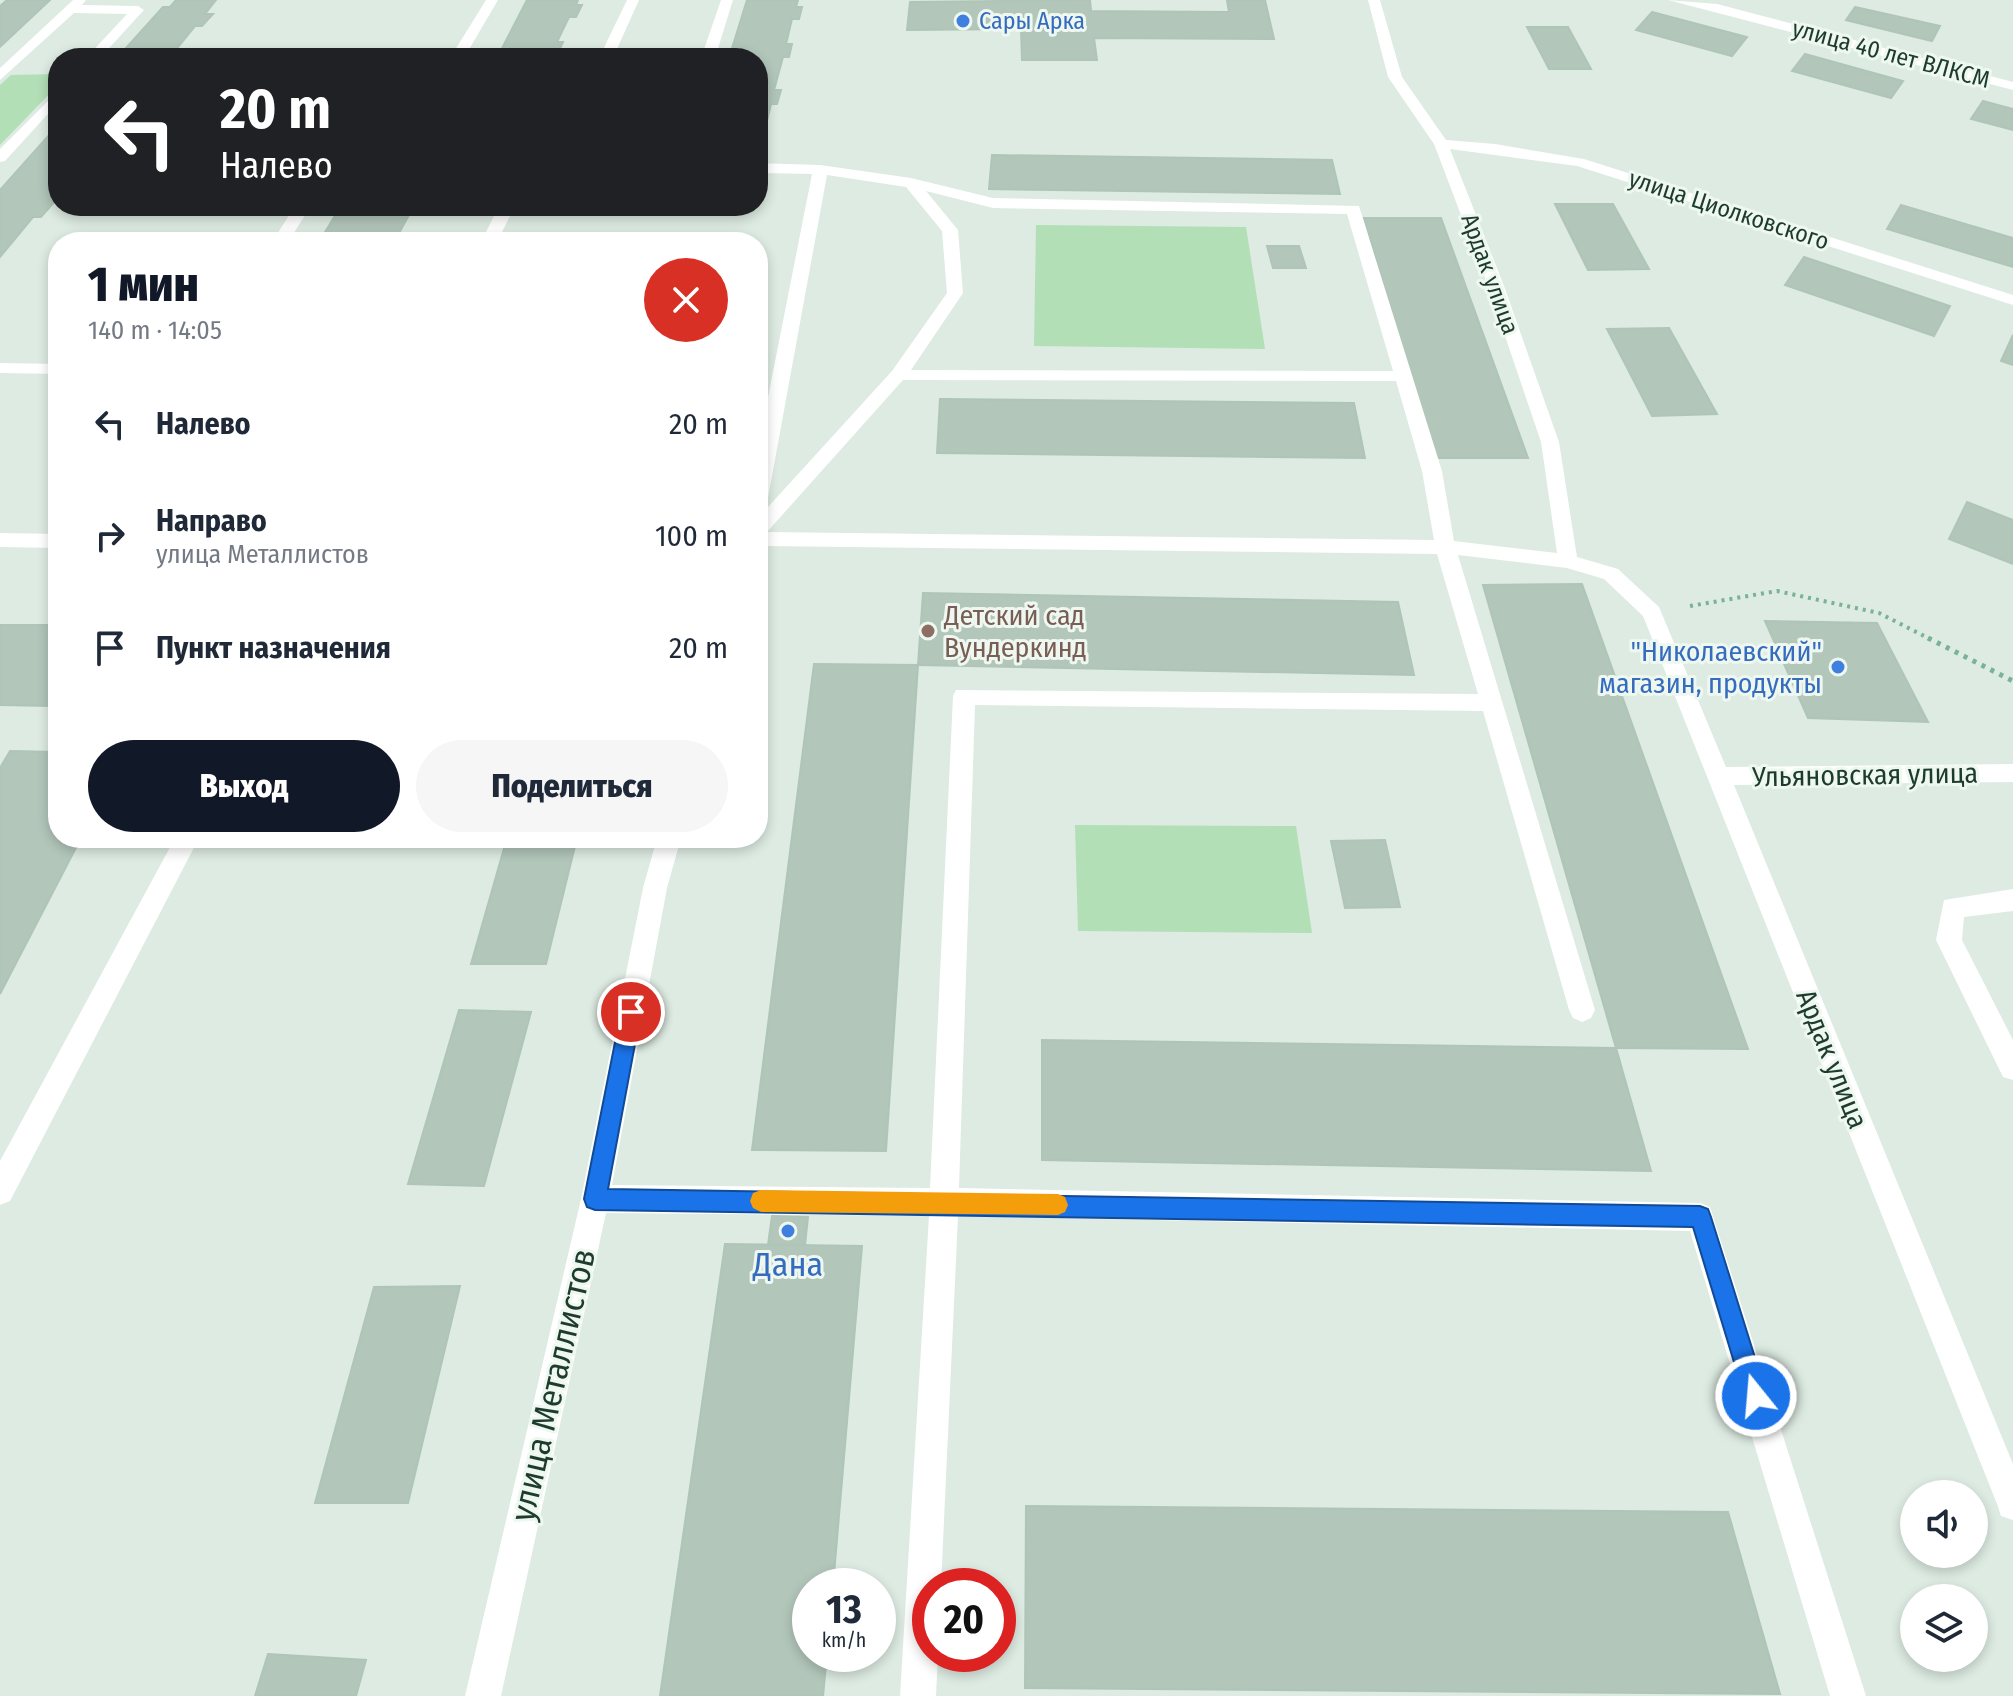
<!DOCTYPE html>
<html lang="ru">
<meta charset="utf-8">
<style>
body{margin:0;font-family:"Fira Sans Condensed",sans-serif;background:#f6f6f7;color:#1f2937;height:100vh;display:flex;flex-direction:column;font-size:30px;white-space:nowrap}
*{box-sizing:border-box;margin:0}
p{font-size:26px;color:#747a83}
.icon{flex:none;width:44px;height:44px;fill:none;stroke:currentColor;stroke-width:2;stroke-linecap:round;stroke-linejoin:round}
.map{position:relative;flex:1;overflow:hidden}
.details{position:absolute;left:48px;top:232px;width:720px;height:616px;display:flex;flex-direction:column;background:#fff;border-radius:32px;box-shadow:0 4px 12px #0003}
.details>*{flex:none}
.hud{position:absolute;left:48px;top:48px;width:720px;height:168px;border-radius:32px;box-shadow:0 4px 12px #0003;background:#202124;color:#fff;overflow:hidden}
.buttons{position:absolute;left:1900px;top:1480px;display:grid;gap:16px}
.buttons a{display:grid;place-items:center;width:88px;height:88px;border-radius:50%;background:#fff;box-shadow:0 4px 12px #0003;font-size:40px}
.speed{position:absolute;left:792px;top:1568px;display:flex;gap:16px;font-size:40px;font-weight:700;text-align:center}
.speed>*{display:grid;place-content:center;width:104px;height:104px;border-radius:50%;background:#fff;box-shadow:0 4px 12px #0003;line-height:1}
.speed small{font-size:20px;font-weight:400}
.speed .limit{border:12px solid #d22;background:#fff;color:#111}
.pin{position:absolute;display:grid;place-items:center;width:68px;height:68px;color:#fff;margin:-34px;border:4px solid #fff;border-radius:50%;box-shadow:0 2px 8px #0007}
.me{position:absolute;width:88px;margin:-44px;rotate:343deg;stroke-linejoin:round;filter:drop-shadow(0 0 6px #0008)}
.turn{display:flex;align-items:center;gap:28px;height:168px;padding:0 40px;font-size:36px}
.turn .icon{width:104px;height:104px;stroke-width:2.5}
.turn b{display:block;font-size:56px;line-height:68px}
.round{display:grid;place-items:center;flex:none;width:84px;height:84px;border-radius:42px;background:#f6f6f7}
.overview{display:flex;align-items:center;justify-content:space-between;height:136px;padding:0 40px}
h1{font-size:48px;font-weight:800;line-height:60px;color:#111827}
.button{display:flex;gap:16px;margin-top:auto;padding:16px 40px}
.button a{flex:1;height:92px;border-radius:48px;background:#111827;color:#fff;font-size:32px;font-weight:800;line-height:92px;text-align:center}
.button a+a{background:#f6f6f7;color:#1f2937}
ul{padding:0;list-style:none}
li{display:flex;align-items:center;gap:24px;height:112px;padding:0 40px}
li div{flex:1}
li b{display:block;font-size:30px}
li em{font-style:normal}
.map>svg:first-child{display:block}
.green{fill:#b3dfb6}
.building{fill:#b2c6ba;stroke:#afc5b7;stroke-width:2}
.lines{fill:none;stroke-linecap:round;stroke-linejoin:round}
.path-far1{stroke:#7ab294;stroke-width:4;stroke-dasharray:3 5;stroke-linecap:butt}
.path{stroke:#7ab294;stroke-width:5;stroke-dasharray:4 6;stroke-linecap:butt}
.minor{fill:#fff;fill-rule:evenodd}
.route{fill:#1a73e8;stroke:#114b97;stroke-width:2}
.slow{fill:#f59e0b}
.shop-dot{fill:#3f7fe0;stroke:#eef7f0;stroke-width:3}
.education-dot{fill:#8d6e63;stroke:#eef7f0;stroke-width:3}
.labels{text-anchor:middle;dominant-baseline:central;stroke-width:6;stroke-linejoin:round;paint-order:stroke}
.far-shop-label{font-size:24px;fill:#366cbe;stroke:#eef7f0;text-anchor:start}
.far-street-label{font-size:24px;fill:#1d3c2d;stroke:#eef7f0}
.education-label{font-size:28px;fill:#785e54;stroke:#eef7f0;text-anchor:start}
.shop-label{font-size:28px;fill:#366cbe;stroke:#eef7f0;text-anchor:end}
.street-label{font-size:28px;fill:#1d3c2d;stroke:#eef7f0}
.near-shop-label{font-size:34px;fill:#366cbe;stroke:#eef7f0}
.near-street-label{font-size:34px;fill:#1d3c2d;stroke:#eef7f0}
</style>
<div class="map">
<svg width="2013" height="1696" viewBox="0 0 2013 1696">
<rect width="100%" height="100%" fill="#ddebe2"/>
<g class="green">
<path d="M58,74V85L0,145V85L11,75Z"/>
<path d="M1036,225L1246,227L1265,349L1034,346Z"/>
<path d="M1075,825L1296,826L1312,933L1078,931Z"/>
</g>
<g class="building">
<path d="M7,0H50L0,47V6Z"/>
<path d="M176,0H216L205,14H213L202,26H195L169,58H176H117L163,7H170Z"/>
<path d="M527,0H578L576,5H582L576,17H569L557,42H563L557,55L497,58Z"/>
<path d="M747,0H798L796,7H802L799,19H792L786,44H792L789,57H783L774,90H781L777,104H771L764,133H758V58H729Z"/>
<path d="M1090,0L1091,11L1229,12L1227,0H1265L1274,39L1094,38L1097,60H1022L1021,29L907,30L910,2Z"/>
<path d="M1855,7L1940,26L1932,41L1846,20Z"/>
<path d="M1652,12L1747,37L1732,56L1636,30Z"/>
<path d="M1527,27H1568L1591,69H1549Z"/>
<path d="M1805,54L1903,81L1891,98L1792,71Z"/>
<path d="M1983,101L2013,109V130L1971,119Z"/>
<path d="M58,125V190L49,200H56L41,217H33L0,257V190Z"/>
<path d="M992,155L1332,160L1340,194L989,189Z"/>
<path d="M1555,204H1613L1649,269L1588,270Z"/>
<path d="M1901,205L2013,238V267L1887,229Z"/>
<path d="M341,206H414L394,242H319Z"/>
<path d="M1364,218H1441L1528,458H1434Z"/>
<path d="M737,237L736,242H688L689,238Z"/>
<path d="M1267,246H1299L1306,268H1273Z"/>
<path d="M1804,257L1950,306L1934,336L1785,285Z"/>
<path d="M1669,328L1717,414L1652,416L1607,329Z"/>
<path d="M2013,335V365L2001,361Z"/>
<path d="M940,399L1354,403L1365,458L937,453Z"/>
<path d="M1967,502L2013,520V564L1949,539Z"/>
<path d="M1582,584L1748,1049L1616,1048L1483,585Z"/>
<path d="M923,593L1398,602L1414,675L918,665Z"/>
<path d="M1765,621L1877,623L1928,722L1808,718Z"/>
<path d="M0,625H58V691L50,706L0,705Z"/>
<path d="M814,664L918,665L886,1151L752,1150Z"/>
<path d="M10,751L58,752V838H81L0,994V768Z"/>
<path d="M507,838H577L546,964H471Z"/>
<path d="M1385,840L1400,907L1345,908L1331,841Z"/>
<path d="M459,1010L531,1012L484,1186L408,1184Z"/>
<path d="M1042,1040L1616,1048L1651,1171L1042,1160Z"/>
<path d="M772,1216L808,1217L805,1245H768Z"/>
<path d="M725,1244L862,1246L833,1586H810V1654H827L823,1696H660Z"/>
<path d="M460,1286L408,1503H315L374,1287Z"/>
<path d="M1026,1506L1728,1512L1780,1694L1025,1688Z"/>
<path d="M268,1654L366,1660L356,1696H255Z"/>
</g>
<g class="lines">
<path class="path-far1" d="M1690,606L1777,591L1879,613L1932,640"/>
<path class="path" d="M1928,638L2013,681"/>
<g class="minor">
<path d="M73,0H86L82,5L138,6L144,10L100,58H86L127,14L74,13L0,80V68Z"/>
<path d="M486,0H498L464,58H450Z"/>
<path d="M627,0H639L613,58H599Z"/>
<path d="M721,0H733L715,58H701Z"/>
<path d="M1368,0H1380L1402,77L1446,140L1495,144L1584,159L2013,295V305L1577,166L1450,149L1504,286L1559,442L1577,557L1618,569L1659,607L1726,767L2013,764V782L1734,785L2013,1464V1520L2001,1516L1997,1504L1643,616L1604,579L1567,568L1458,555L1595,1010L1591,1018L1582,1022L1573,1018L1569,1010L1483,711L975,705L959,1188L1700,1203L1710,1207L1866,1696H1830L1690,1231L958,1216L941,1586H930V1654H938L936,1696H900L929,1216L606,1213L501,1696H465L581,1199L643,888L657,838H681L667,888L612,1185L930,1188L953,696L956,690L1478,694L1437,554L758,546V518L892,371L947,293L942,231L906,187L827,175L768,498L758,504V448L812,174L758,173V163L820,165L911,178L993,198L1359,206L1442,471L1454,541L1557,553L1541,442L1488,286L1434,144L1388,77ZM926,191L993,208L1347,214L1393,371L911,370L963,293L958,230ZM903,380L1396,381L1422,471L1434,540L767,532Z"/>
<path d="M1668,0L1717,4L2013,82V90Z"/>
<path d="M58,91V103L5,161L0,162V149Z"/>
<path d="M295,206H311L288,242H272Z"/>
<path d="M499,206H515L497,242H481Z"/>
<path d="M0,363L58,364V374L0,373Z"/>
<path d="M0,533L58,534V548L0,547Z"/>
<path d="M175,838H199L10,1201L0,1205V1161Z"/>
<path d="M2013,889V911L1964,917L1962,940L2013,1040V1080L2003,1077L1936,940L1944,900Z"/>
</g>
</g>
<path class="route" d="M631,1003L641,1012L608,1189L1700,1206L1708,1209L1711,1217L1767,1396L1764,1405L1756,1408L1747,1405L1693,1227L595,1210L587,1207L584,1199L621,1012Z"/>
<path class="slow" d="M761,1190L1058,1194L1065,1197L1068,1205L1065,1212L1058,1215L761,1212L753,1208L750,1201L753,1193Z"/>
<g class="shop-dot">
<circle cx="963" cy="21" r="8"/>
<circle cx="1838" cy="667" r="8"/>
<circle cx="788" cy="1231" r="8"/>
</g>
<circle class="education-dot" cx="928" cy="631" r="8"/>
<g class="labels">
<g class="far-shop-label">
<text x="979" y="21">Сары Арка</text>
</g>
<g class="far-street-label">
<text transform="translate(1891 54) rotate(15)">улица 40 лет ВЛКСМ</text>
<text transform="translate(1729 210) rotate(18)">улица Циолковского</text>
<text transform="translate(1490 274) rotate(70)">Ардак улица</text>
</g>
<g class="education-label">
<text x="944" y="615">Детский сад<tspan x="944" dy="32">Вундеркинд</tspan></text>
</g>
<g class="shop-label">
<text x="1822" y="651">"Николаевский"<tspan x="1822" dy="32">магазин, продукты</tspan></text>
</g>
<g class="street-label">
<text transform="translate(1865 775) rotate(-1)">Ульяновская улица</text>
<text transform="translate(1832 1059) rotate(68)">Ардак улица</text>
</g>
<g class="near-shop-label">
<text x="788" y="1264">Дана</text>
</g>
<g class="near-street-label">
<text transform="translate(553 1385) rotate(-77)">улица Металлистов</text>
</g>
</g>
</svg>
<div class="buttons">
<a><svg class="icon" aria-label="sound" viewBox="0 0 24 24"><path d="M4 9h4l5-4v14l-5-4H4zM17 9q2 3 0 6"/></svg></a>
<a><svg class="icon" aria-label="layers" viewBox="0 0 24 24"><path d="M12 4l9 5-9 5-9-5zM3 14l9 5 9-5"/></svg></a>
</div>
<div class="speed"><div>13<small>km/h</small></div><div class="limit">20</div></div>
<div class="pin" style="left:631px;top:1012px;background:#d93025"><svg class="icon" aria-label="arrive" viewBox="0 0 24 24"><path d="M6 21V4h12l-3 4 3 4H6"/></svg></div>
<svg class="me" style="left:1756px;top:1396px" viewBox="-20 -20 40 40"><circle r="17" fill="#1a73e8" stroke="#fff" stroke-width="3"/><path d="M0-11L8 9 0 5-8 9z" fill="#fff"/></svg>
<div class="hud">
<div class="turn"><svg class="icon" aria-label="left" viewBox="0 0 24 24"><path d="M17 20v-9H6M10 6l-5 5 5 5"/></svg><div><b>20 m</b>Налево</div></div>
</div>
<section class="details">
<div class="overview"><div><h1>1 мин</h1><p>140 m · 14:05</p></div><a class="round" style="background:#d93025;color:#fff"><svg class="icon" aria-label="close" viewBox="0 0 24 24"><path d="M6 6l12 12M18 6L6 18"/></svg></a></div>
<ul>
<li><svg class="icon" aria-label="left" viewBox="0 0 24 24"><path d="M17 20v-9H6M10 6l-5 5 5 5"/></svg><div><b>Налево</b></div><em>20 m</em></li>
<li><svg class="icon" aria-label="right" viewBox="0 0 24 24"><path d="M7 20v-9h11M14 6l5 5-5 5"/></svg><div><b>Направо</b><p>улица Металлистов</p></div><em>100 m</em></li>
<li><svg class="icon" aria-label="arrive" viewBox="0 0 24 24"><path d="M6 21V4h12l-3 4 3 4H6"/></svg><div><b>Пункт назначения</b></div><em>20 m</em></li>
</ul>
<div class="button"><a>Выход</a><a>Поделиться</a></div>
</section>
</div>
